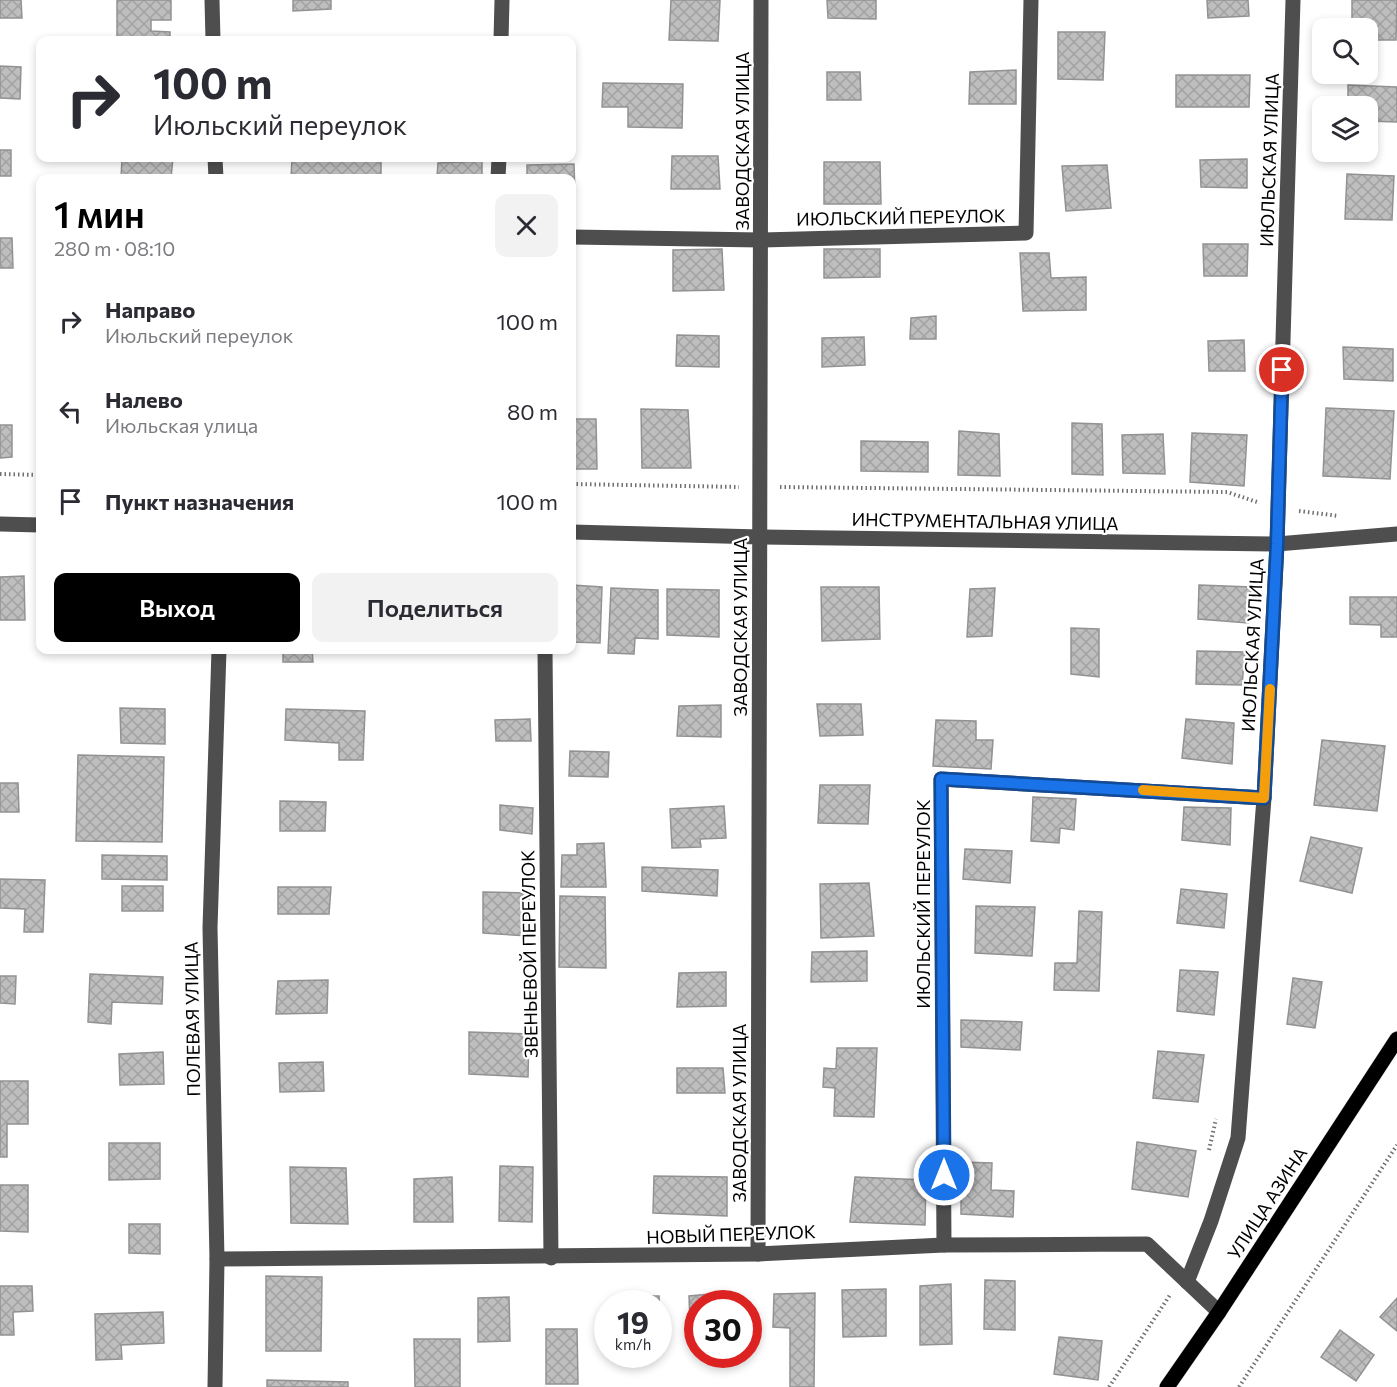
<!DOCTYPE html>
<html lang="ru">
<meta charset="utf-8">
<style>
body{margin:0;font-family:Commissioner,sans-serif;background:#f2f2f3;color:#2b2b33;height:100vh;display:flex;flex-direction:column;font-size:22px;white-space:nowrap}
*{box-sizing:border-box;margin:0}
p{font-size:20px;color:#7c7c81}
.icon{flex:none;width:33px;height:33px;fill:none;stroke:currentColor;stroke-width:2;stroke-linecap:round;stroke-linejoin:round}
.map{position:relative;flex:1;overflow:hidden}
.side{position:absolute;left:36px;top:174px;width:540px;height:480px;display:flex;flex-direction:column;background:#fff;border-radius:12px;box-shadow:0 3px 9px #0003}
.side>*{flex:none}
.guide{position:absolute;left:36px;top:36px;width:540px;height:126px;border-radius:12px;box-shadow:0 3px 9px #0003;background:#fff;color:#2b2b33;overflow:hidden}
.tools{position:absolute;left:1312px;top:18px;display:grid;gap:12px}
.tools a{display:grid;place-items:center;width:66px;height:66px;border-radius:12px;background:#fff;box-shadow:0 3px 9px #0003;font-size:30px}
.speed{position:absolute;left:594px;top:1290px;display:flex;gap:12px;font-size:30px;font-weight:700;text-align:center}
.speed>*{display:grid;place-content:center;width:78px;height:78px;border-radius:50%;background:#fff;box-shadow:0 3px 9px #0003;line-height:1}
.speed small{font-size:15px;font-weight:400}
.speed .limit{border:9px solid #d22;background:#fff;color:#111}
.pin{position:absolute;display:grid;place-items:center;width:51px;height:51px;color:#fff;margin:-26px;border:3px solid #fff;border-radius:50%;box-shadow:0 2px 6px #0007}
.me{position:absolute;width:66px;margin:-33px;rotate:0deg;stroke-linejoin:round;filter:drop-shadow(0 0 4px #0008)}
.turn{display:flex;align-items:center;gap:21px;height:126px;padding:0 18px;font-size:27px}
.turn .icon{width:78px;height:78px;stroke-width:2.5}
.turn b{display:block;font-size:42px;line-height:51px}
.round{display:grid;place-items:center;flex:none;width:63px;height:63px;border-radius:12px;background:#f2f2f3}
.headline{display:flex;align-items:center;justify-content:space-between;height:102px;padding:0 18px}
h1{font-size:36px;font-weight:600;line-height:45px;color:#000}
.button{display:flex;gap:12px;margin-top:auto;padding:12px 18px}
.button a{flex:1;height:69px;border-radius:12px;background:#000;color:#fff;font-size:24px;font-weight:600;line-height:69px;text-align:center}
.button a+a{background:#f2f2f3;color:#2b2b33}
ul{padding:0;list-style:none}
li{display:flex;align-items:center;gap:18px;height:90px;padding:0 18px}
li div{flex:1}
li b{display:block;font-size:22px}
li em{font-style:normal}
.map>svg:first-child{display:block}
.building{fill:url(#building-cross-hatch);stroke:#929292;stroke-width:1.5}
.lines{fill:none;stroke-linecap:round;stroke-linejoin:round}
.major-casing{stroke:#dbdbdb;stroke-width:16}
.path{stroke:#707070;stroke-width:4;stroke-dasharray:1.5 3;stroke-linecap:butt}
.minor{stroke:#4e4e4e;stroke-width:15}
.major{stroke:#000;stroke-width:15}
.route-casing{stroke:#114b97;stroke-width:15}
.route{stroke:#1a73e8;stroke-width:10}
.slow{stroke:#f59e0b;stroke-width:10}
.labels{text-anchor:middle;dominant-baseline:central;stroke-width:4.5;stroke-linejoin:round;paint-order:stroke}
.street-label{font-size:18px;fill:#000;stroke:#fff}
</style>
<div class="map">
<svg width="1397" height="1387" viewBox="0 0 1397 1387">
<defs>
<pattern id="building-cross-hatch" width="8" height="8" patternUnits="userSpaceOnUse" patternTransform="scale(1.5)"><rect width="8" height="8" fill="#bebebe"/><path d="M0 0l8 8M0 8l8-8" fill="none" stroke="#a2a2a2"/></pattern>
</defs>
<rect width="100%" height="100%" fill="#fff"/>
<g class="building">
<path d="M0,0H21L22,18H0Z"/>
<path d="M117,0H171V20H151V31L170,32V40H117Z"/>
<path d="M293,0H331V9L293,11Z"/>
<path d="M671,0H720L718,41L669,40Z"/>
<path d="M827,0H876V19L828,18Z"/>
<path d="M1207,0H1248L1249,16L1208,18Z"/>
<path d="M1352,0H1397L1396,40H1368V28H1352Z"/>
<path d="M1058,32H1105L1103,80L1058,79Z"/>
<path d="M0,66L21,67L20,99L0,98Z"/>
<path d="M1016,70V104H969L970,72Z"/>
<path d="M827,72H860L861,100H827Z"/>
<path d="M1176,75H1250L1249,107H1176Z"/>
<path d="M603,83L683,84L682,128L628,127V107H602Z"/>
<path d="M1348,85L1397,87V122L1368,121V106H1348Z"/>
<rect x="0" y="150" width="11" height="26"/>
<path d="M672,156H718L720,189H671Z"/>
<path d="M122,158H173L171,178H121Z"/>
<path d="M292,158L381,159V178H291Z"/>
<path d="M1247,159V188L1201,187L1200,160Z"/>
<path d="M482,161V178H437L438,163Z"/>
<path d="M824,162H880L881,204H824Z"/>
<path d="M574,164L575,196H572V178H527V165Z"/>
<path d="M1107,165L1111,208L1066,211L1062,166Z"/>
<path d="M1347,174L1394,176L1392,220L1345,219Z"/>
<path d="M0,238H12L13,268H0Z"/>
<path d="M1203,244H1248L1247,276H1204Z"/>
<path d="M722,249L724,290L673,291V250Z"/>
<path d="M824,249H880V277L824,278Z"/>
<path d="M1020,253H1049L1051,278L1086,277V310L1023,311Z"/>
<path d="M936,316V339H910L911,318Z"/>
<path d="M677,335L719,336V367L676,366Z"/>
<path d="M864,337L865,365L822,367V338Z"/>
<path d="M1244,340L1245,371H1209L1208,341Z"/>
<path d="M1343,347L1393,349V381L1344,379Z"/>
<path d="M1326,408L1394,411L1390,479L1323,476Z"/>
<path d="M641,409L688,410L691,468H642Z"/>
<path d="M572,419H596L597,469H572Z"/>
<path d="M1072,423L1102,424L1103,475L1072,474Z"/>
<path d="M0,425H12V457L0,458Z"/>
<path d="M959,431L999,434L1000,476L958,475Z"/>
<path d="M1192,433L1247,435L1244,486L1190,482Z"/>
<path d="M1163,434L1165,474L1123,473L1122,435Z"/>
<path d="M861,441L928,442V472L861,471Z"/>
<path d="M24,576L25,620H0V577Z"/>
<path d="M572,585L602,587L600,643L572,642Z"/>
<path d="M1199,585L1251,587L1248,623L1198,619Z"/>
<path d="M821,587H879L880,639L822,641Z"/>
<path d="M611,588L658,590V639L635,638L634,654L608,653Z"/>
<path d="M995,588L992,636L967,637L970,589Z"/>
<path d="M667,589L719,590V637L667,635Z"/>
<path d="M1350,597H1397V637H1381V625L1350,624Z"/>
<path d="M1071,628L1099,629V677L1071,674Z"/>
<path d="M283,650H312L313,662H283Z"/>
<path d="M1197,651L1245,652L1242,685L1196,684Z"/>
<path d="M817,704H861L863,735L820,736Z"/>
<path d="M721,705V737L677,736L679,706Z"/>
<path d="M120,708L165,709V744L121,743Z"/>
<path d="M286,709L365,711L363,760H339V743L285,740Z"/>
<path d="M530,719L531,741H496L495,720Z"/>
<path d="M1186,719L1234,723L1232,764L1182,758Z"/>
<path d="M936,720L976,721V740H993L991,769L933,766Z"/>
<path d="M1322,740L1385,746L1377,811L1314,805Z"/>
<path d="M570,751L609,752L608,777L569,776Z"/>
<path d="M78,755L164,757L162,842L76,841Z"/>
<path d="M0,783H18L19,812H0Z"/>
<path d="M820,785H870L868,824L818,823Z"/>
<path d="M1033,797L1076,799L1074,830L1060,828L1059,843L1031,841Z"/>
<path d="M280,801L326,802L325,831H280Z"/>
<path d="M500,805L533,808L532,834L500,830Z"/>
<path d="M724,806L726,838L700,839L701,847L672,848L670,809Z"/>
<path d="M1184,807L1231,808L1230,845L1182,840Z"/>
<path d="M1311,837L1362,848L1352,893L1300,881Z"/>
<path d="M604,843L606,887H561L562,855H577V844Z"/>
<path d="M965,849L1012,851L1010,883L963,879Z"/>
<path d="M102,855L167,856V880L102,879Z"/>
<path d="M642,867L718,870L717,896L642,891Z"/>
<path d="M0,879L45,880L43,932H24L25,909L0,908Z"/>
<path d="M869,883L874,936L821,938L820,884Z"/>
<rect x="122" y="886" width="41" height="25"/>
<path d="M278,887H331L329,914H278Z"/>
<path d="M1181,889L1227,894L1224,928L1177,923Z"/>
<path d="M483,892L529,893V936L483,933Z"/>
<path d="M560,896L605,897L606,968L559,967Z"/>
<path d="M976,906L1035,907L1032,956L975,953Z"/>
<path d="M1079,911L1102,912L1099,991L1054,990L1055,963H1077Z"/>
<path d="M867,951V981L811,982L812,952Z"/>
<path d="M1180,970L1218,972L1214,1015L1177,1011Z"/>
<path d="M726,972V1006L677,1007L679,973Z"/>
<path d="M90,974L163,977L162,1004L112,1002L111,1024L88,1022Z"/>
<path d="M0,976H16L15,1004L0,1003Z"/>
<path d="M1293,978L1322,982L1315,1028L1287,1024Z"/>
<path d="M328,980L327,1013L276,1014L278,981Z"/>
<path d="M961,1020L1022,1022L1020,1050L961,1047Z"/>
<path d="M469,1032L529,1034L528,1077L469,1074Z"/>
<path d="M837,1048H877L874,1117L834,1116L835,1088L823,1087L824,1068L836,1069Z"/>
<path d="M1158,1051L1204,1055L1198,1102L1153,1098Z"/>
<path d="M163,1052L164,1084L120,1085L119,1054Z"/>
<path d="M323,1062L324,1091L280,1092L279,1063Z"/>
<path d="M677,1068H723L725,1093H677Z"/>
<path d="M0,1081H28V1124H7V1157H0Z"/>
<path d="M1137,1142L1196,1151L1188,1197L1132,1189Z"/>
<path d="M109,1143H160V1179L109,1180Z"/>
<path d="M961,1162L992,1163L991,1190L1014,1191L1013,1217L961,1214Z"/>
<path d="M500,1166L533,1167L532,1222L499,1221Z"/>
<path d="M290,1167L346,1168L348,1224L291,1223Z"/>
<path d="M654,1176L727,1177V1216L653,1213Z"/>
<path d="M452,1177L453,1222H414V1179Z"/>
<path d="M855,1177L926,1180L925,1225L850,1222Z"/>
<path d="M0,1185H28V1232L0,1231Z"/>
<path d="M129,1224H160V1254L129,1253Z"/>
<path d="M266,1276L322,1277L321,1351H266Z"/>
<path d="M985,1280L1015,1281V1330L984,1329Z"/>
<path d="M951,1284L952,1344L920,1345V1286Z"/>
<path d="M0,1286H32L33,1311L13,1312L14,1335H0Z"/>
<path d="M886,1289V1336L843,1337L842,1290Z"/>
<path d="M720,1293V1304H698V1347H691L689,1296Z"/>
<path d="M815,1293L814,1387H790V1328L773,1327L774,1294Z"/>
<path d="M624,1296H659L663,1352H658V1304H625Z"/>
<path d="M509,1297L510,1341L478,1342V1298Z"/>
<path d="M1397,1298V1331L1380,1317Z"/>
<path d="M163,1312L164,1343L121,1345L122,1359L96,1360L95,1314Z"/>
<path d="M546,1329H577L578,1384H546Z"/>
<path d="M1340,1330L1374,1355L1356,1381L1321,1357Z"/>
<path d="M1059,1337L1102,1341L1098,1380L1054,1374Z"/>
<path d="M414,1339H460V1387H415Z"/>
<path d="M267,1380L348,1382V1387H267Z"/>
</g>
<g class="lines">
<defs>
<path id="major" d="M1167,1387L1219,1312L1397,1039"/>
</defs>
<use href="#major" class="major-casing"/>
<g class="path">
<path d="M0,474L40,475"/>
<path d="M572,484L739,487"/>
<path d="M780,487L1227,492L1257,502"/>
<path d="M1299,511L1339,516"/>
<path d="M1209,1150L1216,1119"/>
<path d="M1109,1387L1170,1295"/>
<path d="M1239,1387L1397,1145"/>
</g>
<g class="minor">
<path d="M212,0L213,40"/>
<path d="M501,40L502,0"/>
<path d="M215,158L216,178"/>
<path d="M498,178L499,158"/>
<path d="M572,237L761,240L1026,233L1031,0"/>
<path d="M0,524L40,525"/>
<path d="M572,532L760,537L1277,544L1397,534"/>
<path d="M545,650L551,1258"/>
<path d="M944,1245L941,779L1264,798"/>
<path d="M758,1254L761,0"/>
<path d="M217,1259L758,1254L944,1245L1147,1244L1219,1312"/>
<path d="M1187,1282L1211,1221L1238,1138L1264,798L1277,544L1293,0"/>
<path d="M215,1387L217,1259L210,928L219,650"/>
</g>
<use href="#major" class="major"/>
</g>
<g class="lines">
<defs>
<path id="route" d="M944,1175L941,779L1264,798L1277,544L1282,370"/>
</defs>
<use href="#route" class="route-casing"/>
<use href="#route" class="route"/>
<path class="slow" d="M1143,790L1264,798L1270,689"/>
</g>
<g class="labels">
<g class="street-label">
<text transform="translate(742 141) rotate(-90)">ЗАВОДСКАЯ УЛИЦА</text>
<text transform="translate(1269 160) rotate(-88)">ИЮЛЬСКАЯ УЛИЦА</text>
<text transform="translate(901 217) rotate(-1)">ИЮЛЬСКИЙ ПЕРЕУЛОК</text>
<text transform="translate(985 521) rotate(1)">ИНСТРУМЕНТАЛЬНАЯ УЛИЦА</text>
<text transform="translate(740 627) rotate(-90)">ЗАВОДСКАЯ УЛИЦА</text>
<text transform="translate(1252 645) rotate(-87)">ИЮЛЬСКАЯ УЛИЦА</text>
<text transform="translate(923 904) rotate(-90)">ИЮЛЬСКИЙ ПЕРЕУЛОК</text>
<text transform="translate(529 954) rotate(-91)">ЗВЕНЬЕВОЙ ПЕРЕУЛОК</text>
<text transform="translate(192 1019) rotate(-91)">ПОЛЕВАЯ УЛИЦА</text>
<text transform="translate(739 1113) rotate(-90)">ЗАВОДСКАЯ УЛИЦА</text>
<text transform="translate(1267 1203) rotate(-57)">УЛИЦА АЗИНА</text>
<text transform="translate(731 1234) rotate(-2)">НОВЫЙ ПЕРЕУЛОК</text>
</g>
</g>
</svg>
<div class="tools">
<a><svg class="icon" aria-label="search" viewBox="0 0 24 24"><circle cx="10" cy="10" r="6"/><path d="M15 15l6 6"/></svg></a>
<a><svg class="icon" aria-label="layers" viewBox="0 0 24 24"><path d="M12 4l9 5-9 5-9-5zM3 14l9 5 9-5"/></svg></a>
</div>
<div class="speed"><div>19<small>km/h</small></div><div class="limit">30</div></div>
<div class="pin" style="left:1282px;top:370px;background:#d93025"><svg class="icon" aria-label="arrive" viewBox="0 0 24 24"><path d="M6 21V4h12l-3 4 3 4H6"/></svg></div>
<svg class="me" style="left:944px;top:1175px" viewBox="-20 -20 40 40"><circle r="17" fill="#1a73e8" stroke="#fff" stroke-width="3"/><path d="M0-11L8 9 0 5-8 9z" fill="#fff"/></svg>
<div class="guide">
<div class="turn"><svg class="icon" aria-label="right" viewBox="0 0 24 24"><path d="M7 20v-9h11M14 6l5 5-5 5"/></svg><div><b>100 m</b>Июльский переулок</div></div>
</div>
<section class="side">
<div class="headline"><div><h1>1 мин</h1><p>280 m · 08:10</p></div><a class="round"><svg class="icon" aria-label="close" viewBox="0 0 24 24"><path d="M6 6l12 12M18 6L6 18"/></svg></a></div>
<ul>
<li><svg class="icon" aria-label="right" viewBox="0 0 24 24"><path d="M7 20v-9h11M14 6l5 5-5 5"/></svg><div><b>Направо</b><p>Июльский переулок</p></div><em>100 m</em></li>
<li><svg class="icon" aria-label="left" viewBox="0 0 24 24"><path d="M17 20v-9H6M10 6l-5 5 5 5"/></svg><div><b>Налево</b><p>Июльская улица</p></div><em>80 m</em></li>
<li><svg class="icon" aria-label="arrive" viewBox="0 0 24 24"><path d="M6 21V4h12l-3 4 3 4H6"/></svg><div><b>Пункт назначения</b></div><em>100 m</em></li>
</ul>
<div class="button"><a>Выход</a><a>Поделиться</a></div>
</section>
</div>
